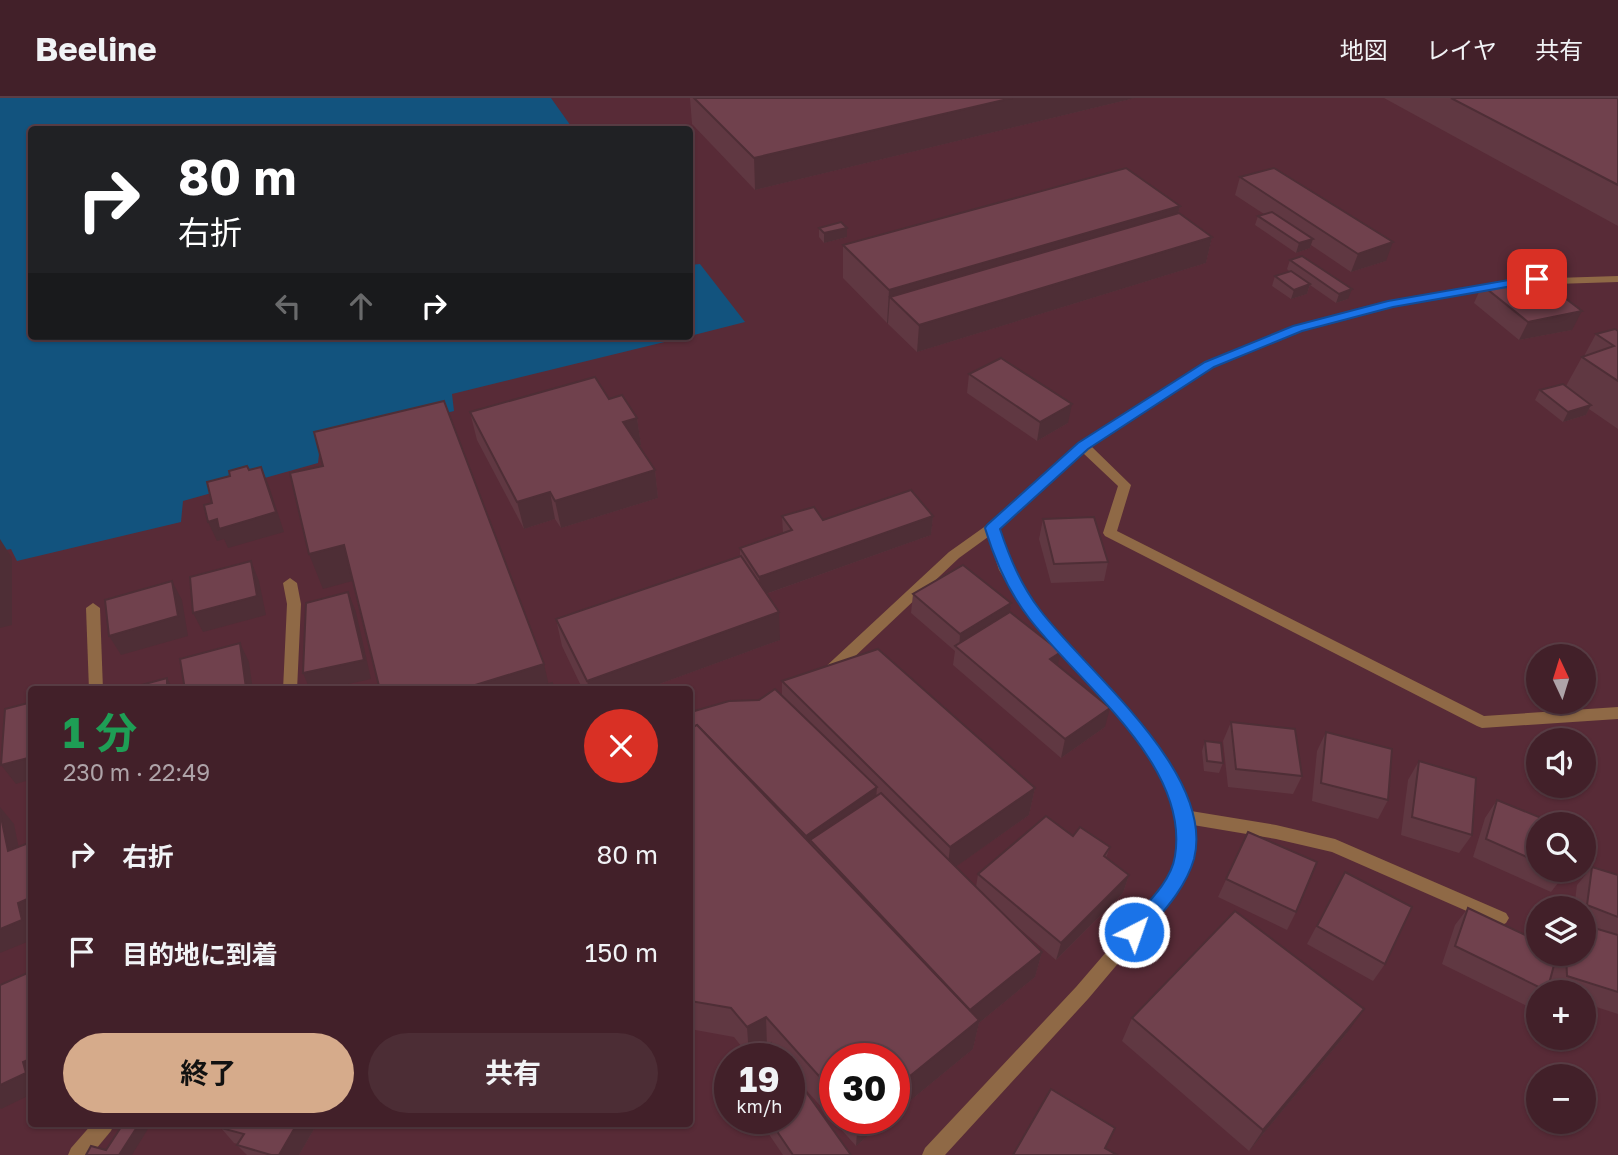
<!DOCTYPE html>
<html lang="ja">
<meta charset="utf-8">
<style>
body{margin:0;font-family:"Golos Text","Noto Sans JP",sans-serif;background:#4c2d35;color:#f1f3f6;height:100vh;display:flex;flex-direction:column;font-size:26px;white-space:nowrap}
*{box-sizing:border-box;margin:0}
p{font-size:23px;color:#aea3a8}
.icon{flex:none;width:38px;height:38px;fill:none;stroke:currentColor;stroke-width:2;stroke-linecap:round;stroke-linejoin:round}
.map{position:relative;flex:1;overflow:hidden}
.panel{position:absolute;left:28px;top:588px;width:665px;height:441px;display:flex;flex-direction:column;background:#422029;border-radius:7px;box-shadow:0 2px 5px #0004,0 0 0 2px #5a3e46}
.panel>*{flex:none}
.banner{position:absolute;left:28px;top:28px;width:665px;height:214px;border-radius:7px;box-shadow:0 2px 5px #0004,0 0 0 2px #5a3e46;background:#202124;color:#fff;overflow:hidden}
.needle{width:46px;rotate:356deg}
.fabs{position:absolute;left:1526px;top:546px;display:grid;gap:14px}
.fabs a{display:grid;place-items:center;width:70px;height:70px;border-radius:50%;background:#422029;box-shadow:0 2px 5px #0004,0 0 0 2px #5a3e46;font-size:35px}
.speed{position:absolute;left:714px;top:945px;display:flex;gap:14px;font-size:35px;font-weight:700;text-align:center}
.speed>*{display:grid;place-content:center;width:91px;height:91px;border-radius:50%;background:#422029;box-shadow:0 2px 5px #0004,0 0 0 2px #5a3e46;line-height:1}
.speed small{font-size:18px;font-weight:400}
.speed .limit{border:10px solid #d22;background:#fff;color:#111}
.pin{position:absolute;display:grid;place-items:center;width:60px;height:60px;color:#fff;margin:-30px;border-radius:14px;box-shadow:0 4px 10px #0006}
.me{position:absolute;width:77px;margin:-38px;rotate:41deg;stroke-linejoin:round;filter:drop-shadow(0 0 5px #0008)}
.turn{display:flex;align-items:center;gap:24px;height:147px;padding:0 35px;font-size:32px}
.turn .icon{width:91px;height:91px;stroke-width:2.5}
.turn b{display:block;font-size:49px;line-height:60px}
.lanes{display:flex;align-items:center;height:66px;padding:0 35px;background:#0003;justify-content:center;gap:35px;direction:ltr}
.lanes .off{opacity:.35}
.round{display:grid;place-items:center;flex:none;width:74px;height:74px;border-radius:37px;background:#4c2d35}
.headline{display:flex;align-items:center;justify-content:space-between;height:119px;padding:0 35px}
h1{font-size:42px;font-weight:700;line-height:52px;color:#1e9e55}
.action{display:flex;gap:14px;margin-top:auto;padding:14px 35px}
.action a{flex:1;height:80px;border-radius:42px;background:#d6ab8b;color:#111;font-size:28px;font-weight:700;line-height:80px;text-align:center}
.action a+a{background:#4c2d35;color:#f1f3f6}
ul{padding:0;list-style:none}
li{display:flex;align-items:center;gap:21px;height:98px;padding:0 35px}
li div{flex:1}
li b{display:block;font-size:26px}
li em{font-style:normal}
header{display:flex;align-items:center;gap:42px;box-sizing:border-box;height:98px;padding:0 35px;background:#422029;border-bottom:2px solid #5a3e46}
header strong{font-size:33px}
nav{display:flex;gap:38px;margin-inline-start:auto;font-size:24px}
.map>svg:first-child{display:block}
.water{fill:#12537e}
.lines{fill:none;stroke-linecap:round;stroke-linejoin:round}
.street{fill:#8f6946;fill-rule:evenodd}
.wall{fill:#603842}
.shaded-wall{fill:#4e2e36}
.building{fill:#70414d;stroke:#4e2e36;stroke-width:2}
.route{fill:#1a73e8;stroke:#114b97;stroke-width:2}
</style>
<header>
<strong>Beeline</strong>
<nav><a>地図</a><a>レイヤ</a><a>共有</a></nav>
</header>
<div class="map">
<svg width="1618" height="1057" viewBox="0 0 1618 1057">
<rect width="100%" height="100%" fill="#582b37"/>
<g class="water">
<path d="M0,0H551L573,31L32,32V238H689L452,296L454,313L320,348L318,365L183,403L181,424L17,463L11,451L0,453Z"/>
<path d="M700,166L745,224L690,238V167Z"/>
</g>
<g class="lines">
<g class="street">
<path d="M1618,178V184L1522,187L1517,184L1522,181Z"/>
<path d="M1498,185L1502,186V190L1393,208L1302,233L1214,269L1091,348L1131,387L1117,433L1484,618L1618,609V621L1482,630L1477,628L1105,438L1103,435L1118,388L1083,355L999,431L1013,471L1039,512L1149,635L1174,674L1191,713L1276,727L1335,741L1506,815L1509,820L1506,825L1500,828L1494,825L1332,754L1276,741L1193,727V760L1175,798L1088,901L945,1057H922L925,1050L1076,889L1163,788L1177,760V719L1161,680L1139,643L1029,520L999,472L988,439L959,460L831,581H821L819,577L821,573L949,454L987,427L1079,345L1206,265L1294,229L1388,203Z"/>
<path d="M290,480L297,485L301,506L297,592H283L287,506L283,485Z"/>
<path d="M93,505L100,510L103,592H89L86,510Z"/>
<path d="M92,1026H114L111,1033L91,1057H68L71,1050Z"/>
</g>
</g>
<g class="wall">
<path d="M690,0H1135L755,92L692,26Z"/>
<path d="M1384,0H1618V128Z"/>
<path d="M1240,79L1386,163L1351,174L1311,147L1310,150L1296,155L1255,127L1258,118L1264,116L1235,97Z"/>
<path d="M1180,108L1178,116L1212,139L1206,165L917,254L888,226V225H887L843,180V147Z"/>
<path d="M819,130L847,139L824,145L819,139Z"/>
<path d="M1290,162L1348,201L1336,205L1310,187L1307,196L1291,201L1272,188L1275,178L1290,174L1287,171Z"/>
<path d="M1482,187L1572,232L1519,242L1474,205Z"/>
<path d="M1618,233V331L1589,311L1586,317L1563,324L1535,302L1540,292L1566,288L1582,259L1584,258L1596,236Z"/>
<path d="M969,276L1068,325L1037,343L967,295Z"/>
<path d="M609,301L637,320L641,347L639,348L655,372L658,400L561,430L555,421L524,431L477,342L470,314Z"/>
<path d="M782,418L823,422L933,418L931,437L766,496L780,542L643,592H583L562,548L556,521L740,458V450L783,435Z"/>
<path d="M1043,421L1108,464L1104,483L1051,485L1039,441Z"/>
<path d="M913,496L1011,505L1009,514L1058,567L1105,629L1061,660L953,567L955,553L911,515Z"/>
<path d="M782,583L1035,690L1029,717L955,769L976,789L978,776L1073,738L1110,749L1106,760L1129,777L1123,795L1056,862L1014,826L1042,854L1035,879L979,925L973,951L894,1016V961H835V1020H889L856,1048L800,985L851,1057H783L758,1020H789V961H752V957L757,954L749,958L734,939L690,931V615L759,602L782,598Z"/>
<path d="M1231,624L1302,678L1293,696L1228,689L1223,643Z"/>
<path d="M1326,634L1388,702L1378,721L1312,703L1317,653Z"/>
<path d="M1205,643L1223,665L1219,675L1204,673L1202,653Z"/>
<path d="M1419,663L1472,737L1459,755L1401,737L1408,682Z"/>
<path d="M1497,702L1538,726V772H1566L1565,776L1551,794L1473,759L1485,720Z"/>
<path d="M1248,734L1296,814L1287,832L1218,799Z"/>
<path d="M1592,769L1618,777V916L1584,905V894H1551V878L1547,893L1545,894H1538V902L1531,910L1442,866L1455,827L1468,810L1538,856H1584V810H1574L1577,787Z"/>
<path d="M1345,774L1385,866L1373,883L1307,846Z"/>
<path d="M1132,920L1347,935L1249,1053L1122,943Z"/>
<path d="M224,1026H317L299,1057H247L237,1047L238,1046L234,1045L221,1030Z"/>
</g>
<g class="shaded-wall">
<path d="M1012,0H1135L755,92L754,60Z"/>
<path d="M1180,108L1172,140L890,199L888,225H887L889,192Z"/>
<path d="M847,130V139L824,145V135Z"/>
<path d="M1212,139L1206,165L917,254L919,227Z"/>
<path d="M1313,141L1310,150L1296,155L1299,145Z"/>
<path d="M1393,144L1386,163L1351,174L1358,156Z"/>
<path d="M1310,186L1307,196L1291,201L1294,192Z"/>
<path d="M1352,191L1348,201L1336,205L1339,196Z"/>
<path d="M1582,213L1572,232L1519,242L1528,224Z"/>
<path d="M1072,306L1068,325L1037,343L1040,324Z"/>
<path d="M1591,307L1586,317L1563,324L1568,314Z"/>
<path d="M637,320L641,347L627,351L623,324Z"/>
<path d="M261,369L269,388L284,434L228,450L224,441L217,443L208,424Z"/>
<path d="M655,372L658,400L561,430L555,403Z"/>
<path d="M550,394L555,421L524,431L517,404Z"/>
<path d="M933,418L931,437L760,498L759,479Z"/>
<path d="M0,441L12,460V527L0,530Z"/>
<path d="M344,447L356,482L323,491L309,456Z"/>
<path d="M251,463L259,483L266,517L203,534L193,515Z"/>
<path d="M172,483L182,502L188,538L121,557L109,538Z"/>
<path d="M348,494L356,514L371,581L322,592H310L303,575Z"/>
<path d="M1011,505L1008,525L959,551L960,536Z"/>
<path d="M779,514L780,542L643,592H589L587,583Z"/>
<path d="M240,545L249,564L253,592H242Z"/>
<path d="M1061,554L1056,574L1050,561Z"/>
<path d="M544,566L550,592H459Z"/>
<path d="M167,580L172,589V592H167Z"/>
<path d="M1110,610L1105,629L1061,660L1065,641Z"/>
<path d="M32,659V681L16,686L1,667Z"/>
<path d="M877,689L875,715L810,742V760L806,764V738Z"/>
<path d="M1035,690L1029,717L947,775L950,749Z"/>
<path d="M0,709L14,726L23,771L8,753L0,714Z"/>
<path d="M1129,777L1123,795L1056,862L1061,845Z"/>
<path d="M32,799V842L0,855V831L18,805Z"/>
<path d="M1042,854L1035,879L979,925L973,951L894,1016V991L970,912Z"/>
<path d="M1364,911L1347,935L1249,1053L1263,1032Z"/>
<path d="M766,919L767,948L749,958L747,929Z"/>
<path d="M32,960V996L1,1011L0,1010V987L23,964Z"/>
<path d="M859,1020H889L856,1048L858,1021Z"/>
<path d="M139,1026H151L132,1057H119Z"/>
<path d="M297,1026H317L299,1057H279Z"/>
</g>
<g class="building">
<path d="M694,0H1012L754,60Z"/>
<path d="M1451,0H1618V87Z"/>
<path d="M1126,70L1180,108L889,192L843,147Z"/>
<path d="M1274,70L1393,144L1358,156L1240,79Z"/>
<path d="M1272,114L1313,141L1299,145L1258,118Z"/>
<path d="M1179,115L1212,139L919,227L890,199Z"/>
<path d="M841,124L847,130L824,135L819,130Z"/>
<path d="M1302,158L1352,191L1339,196L1290,162Z"/>
<path d="M1291,173L1310,186L1294,192L1275,178Z"/>
<path d="M1535,177L1582,213L1528,224L1482,187Z"/>
<path d="M1615,231L1618,233V283L1582,259L1614,248L1596,236Z"/>
<path d="M1001,260L1072,306L1040,324L969,276Z"/>
<path d="M595,279L609,301L622,297L637,320L623,324L655,372L555,403L550,394L517,404L470,314Z"/>
<path d="M1563,286L1591,307L1568,314L1540,292Z"/>
<path d="M444,303L544,566L459,592H380L344,447L309,456L290,375L323,368L314,334Z"/>
<path d="M247,368L249,372L261,369L276,414L219,431L217,421L208,424L204,407L212,405L207,384L230,378L229,373Z"/>
<path d="M911,392L933,418L759,479L740,450L792,432L782,418L814,409L823,422Z"/>
<path d="M1094,419L1108,464L1054,466L1043,421Z"/>
<path d="M741,458L779,514L587,583L556,521Z"/>
<path d="M251,463L257,498L193,515L190,479Z"/>
<path d="M963,467L1011,505L960,536L913,496Z"/>
<path d="M172,483L178,518L109,538L105,502Z"/>
<path d="M348,494L364,562L303,575L306,505Z"/>
<path d="M1010,514L1061,554L1050,561L1110,610L1065,641L955,548Z"/>
<path d="M240,545L246,590L242,592H185L180,561Z"/>
<path d="M878,551L1035,690L950,749L782,583Z"/>
<path d="M167,580V592H123Z"/>
<path d="M552,585L554,592H531Z"/>
<path d="M775,591L877,689L806,738L697,627L690,631V615L691,614L729,603L759,602Z"/>
<path d="M32,604V659L1,667L5,611Z"/>
<path d="M1231,624L1295,631L1302,678L1236,671Z"/>
<path d="M697,627L979,922L894,991V961H835V996L766,919L747,929L731,910L690,903V631Z"/>
<path d="M1326,634L1392,651L1388,702L1321,685Z"/>
<path d="M1205,643L1221,645L1223,665L1207,663Z"/>
<path d="M1419,663L1476,680L1472,737L1412,719Z"/>
<path d="M881,695L1042,854L970,912L810,742Z"/>
<path d="M1497,702L1556,726H1538V764L1486,741Z"/>
<path d="M0,714L8,753L31,744L32,746V799L18,805L22,822L0,831Z"/>
<path d="M1046,718L1073,738L1080,729L1110,749L1104,758L1129,777L1061,845L978,776Z"/>
<path d="M1248,734L1317,764L1296,814L1226,781Z"/>
<path d="M1592,769L1618,777V819L1587,807Z"/>
<path d="M1556,772H1566L1565,776Z"/>
<path d="M1345,774L1412,809L1385,866L1317,828Z"/>
<path d="M1468,810L1538,843V856H1557L1547,893L1455,848Z"/>
<path d="M1235,813L1364,911L1263,1032L1132,920Z"/>
<path d="M1584,827L1618,837V894L1567,878L1566,856H1584Z"/>
<path d="M32,873V960L23,964L26,975L0,987V887Z"/>
<path d="M771,945L783,961H754L752,957Z"/>
<path d="M789,970L851,1057H793L768,1020H789Z"/>
<path d="M1051,991L1115,1030L1105,1050L1117,1057H1013Z"/>
<path d="M123,1026H139L119,1057H86L91,1048L106,1052Z"/>
<path d="M224,1026H297L279,1057H271L237,1047L244,1036L221,1030Z"/>
</g>
<path class="route" d="M1537,177L1543,181L1541,183L1393,209L1302,233L1214,269L1088,351L1000,431C1010,461 1021,487 1040,512C1086,573 1216,675 1194,761C1185,792 1161,816 1141,840L1134,843L1127,840L1124,834L1127,828C1144,808 1171,785 1175,758C1190,666 1079,586 1029,520C1008,493 995,463 985,430L987,427L1078,345L1205,264L1293,228L1388,203Z"/>
</svg>
<div class="fabs">
<a><svg class="needle" viewBox="-14 -14 28 28"><path d="M0-13l5 13h-10z" fill="#e53935"/><path d="M0 13l5-13h-10z" fill="#aea3a8"/></svg></a>
<a><svg class="icon" aria-label="sound" viewBox="0 0 24 24"><path d="M4 9h4l5-4v14l-5-4H4zM17 9q2 3 0 6"/></svg></a>
<a><svg class="icon" aria-label="search" viewBox="0 0 24 24"><circle cx="10" cy="10" r="6"/><path d="M15 15l6 6"/></svg></a>
<a><svg class="icon" aria-label="layers" viewBox="0 0 24 24"><path d="M12 4l9 5-9 5-9-5zM3 14l9 5 9-5"/></svg></a>
<a>+</a>
<a>−</a>
</div>
<div class="speed"><div>19<small>km/h</small></div><div class="limit">30</div></div>
<div class="pin" style="left:1537px;top:181px;background:#d93025"><svg class="icon" aria-label="arrive" viewBox="0 0 24 24"><path d="M6 21V4h12l-3 4 3 4H6"/></svg></div>
<svg class="me" style="left:1134px;top:834px" viewBox="-20 -20 40 40"><circle r="17" fill="#1a73e8" stroke="#fff" stroke-width="3"/><path d="M0-11L8 9 0 5-8 9z" fill="#fff"/></svg>
<div class="banner">
<div class="turn"><svg class="icon" aria-label="right" viewBox="0 0 24 24"><path d="M7 20v-9h11M14 6l5 5-5 5"/></svg><div><b>80 m</b>右折</div></div>
<div class="lanes"><svg class="icon off" aria-label="left" viewBox="0 0 24 24"><path d="M17 20v-9H6M10 6l-5 5 5 5"/></svg><svg class="icon off" aria-label="ahead" viewBox="0 0 24 24"><path d="M12 20V5M6 11l6-6 6 6"/></svg><svg class="icon" aria-label="right" viewBox="0 0 24 24"><path d="M7 20v-9h11M14 6l5 5-5 5"/></svg></div>
</div>
<section class="panel">
<div class="headline"><div><h1>1 分</h1><p>230 m · 22:49</p></div><a class="round" style="background:#d93025;color:#fff"><svg class="icon" aria-label="close" viewBox="0 0 24 24"><path d="M6 6l12 12M18 6L6 18"/></svg></a></div>
<ul>
<li><svg class="icon" aria-label="right" viewBox="0 0 24 24"><path d="M7 20v-9h11M14 6l5 5-5 5"/></svg><div><b>右折</b></div><em>80 m</em></li>
<li><svg class="icon" aria-label="arrive" viewBox="0 0 24 24"><path d="M6 21V4h12l-3 4 3 4H6"/></svg><div><b>目的地に到着</b></div><em>150 m</em></li>
</ul>
<div class="action"><a>終了</a><a>共有</a></div>
</section>
</div>
